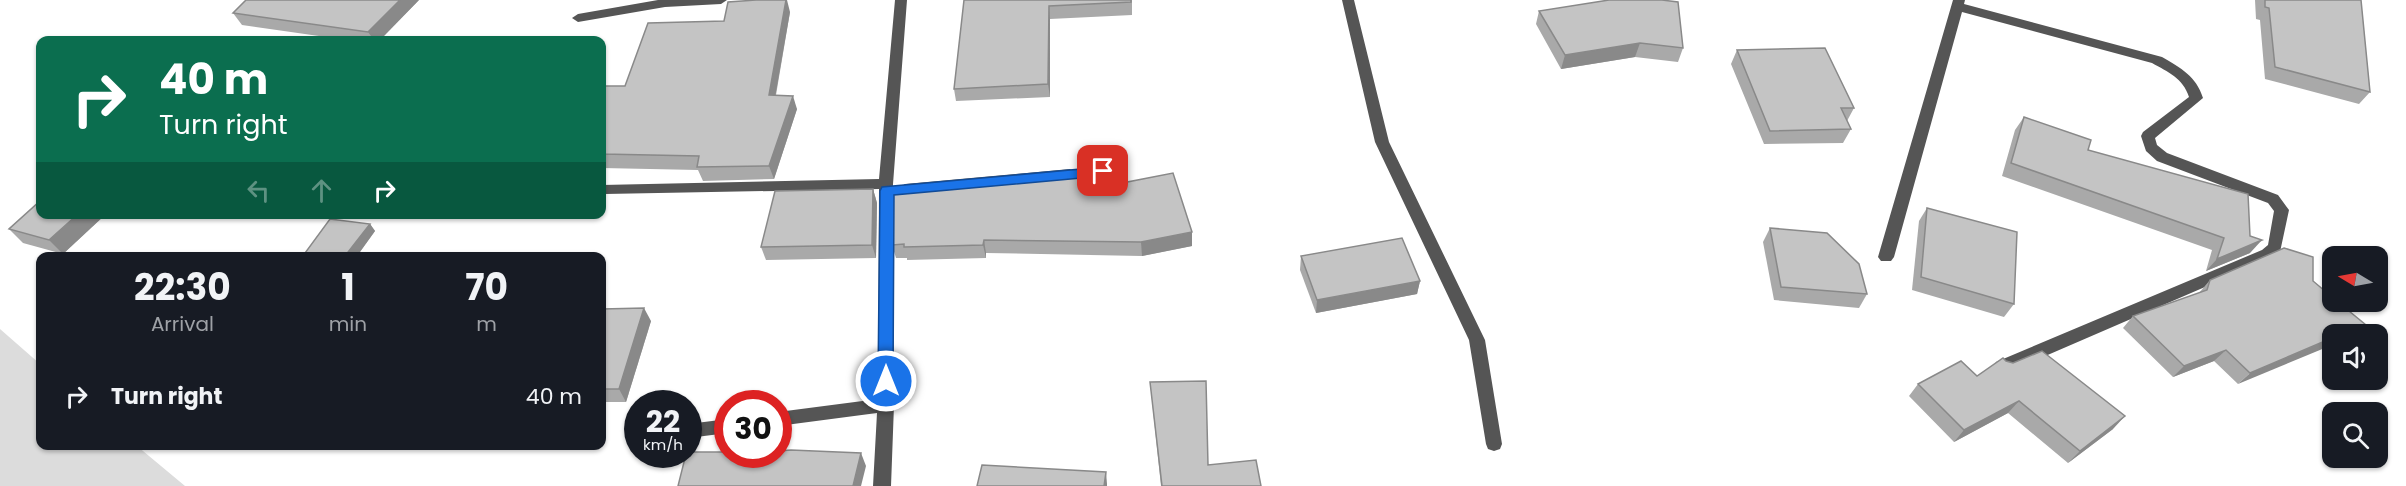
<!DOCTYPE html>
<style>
body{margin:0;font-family:Poppins,sans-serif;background:#20242c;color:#f1f3f6;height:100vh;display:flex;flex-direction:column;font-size:22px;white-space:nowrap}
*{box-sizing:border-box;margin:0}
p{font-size:20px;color:#9ea1a6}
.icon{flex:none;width:33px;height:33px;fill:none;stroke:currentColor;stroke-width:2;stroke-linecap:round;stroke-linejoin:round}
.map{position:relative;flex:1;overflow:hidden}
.sheet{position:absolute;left:36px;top:252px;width:570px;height:198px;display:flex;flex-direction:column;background:#171b24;border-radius:12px;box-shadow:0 2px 4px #0004}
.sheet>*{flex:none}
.banner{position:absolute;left:36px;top:36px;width:570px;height:183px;border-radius:12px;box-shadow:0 2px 4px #0004;background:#0b6e4f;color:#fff;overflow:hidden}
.needle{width:39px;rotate:280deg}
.buttons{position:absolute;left:2322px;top:246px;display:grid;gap:12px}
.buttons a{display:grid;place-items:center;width:66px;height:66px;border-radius:12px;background:#171b24;box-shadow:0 2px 4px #0004;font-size:30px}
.speed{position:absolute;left:624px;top:390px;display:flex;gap:12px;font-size:30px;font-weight:700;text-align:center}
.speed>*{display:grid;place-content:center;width:78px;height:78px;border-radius:50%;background:#171b24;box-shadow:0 2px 4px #0004;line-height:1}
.speed small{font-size:15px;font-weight:400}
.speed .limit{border:9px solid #d22;background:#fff;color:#111}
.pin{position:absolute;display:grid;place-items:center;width:51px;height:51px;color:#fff;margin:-26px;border-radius:12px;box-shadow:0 3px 9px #0006}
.me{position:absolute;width:66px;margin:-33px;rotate:0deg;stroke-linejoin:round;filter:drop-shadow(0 0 4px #0008)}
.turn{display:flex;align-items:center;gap:21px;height:126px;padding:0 24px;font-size:27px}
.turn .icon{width:78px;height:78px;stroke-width:2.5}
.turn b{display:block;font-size:42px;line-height:51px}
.lanes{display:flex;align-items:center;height:57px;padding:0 24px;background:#0003;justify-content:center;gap:30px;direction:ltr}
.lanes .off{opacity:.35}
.eta{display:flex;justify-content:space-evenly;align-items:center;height:102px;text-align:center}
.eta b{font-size:36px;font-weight:700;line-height:42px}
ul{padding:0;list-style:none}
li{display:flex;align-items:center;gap:18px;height:84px;padding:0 24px}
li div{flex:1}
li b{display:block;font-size:22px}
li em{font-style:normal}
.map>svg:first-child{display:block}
.green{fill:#dcdcdc}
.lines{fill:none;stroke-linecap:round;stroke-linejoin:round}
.minor{fill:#555;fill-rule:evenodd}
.wall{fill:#a9a9a9}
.shaded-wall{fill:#898989}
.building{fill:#c4c4c4;stroke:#898989;stroke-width:1.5}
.route{fill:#1a73e8;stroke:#114b97;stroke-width:1.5}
</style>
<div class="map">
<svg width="2406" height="486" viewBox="0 0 2406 486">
<rect width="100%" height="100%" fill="#fff"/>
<path class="green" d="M0,329L40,364V446H137L185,486H0Z"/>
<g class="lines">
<g class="minor">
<path d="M658,0H727L721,4L665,7L578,22L572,18L578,14Z"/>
<path d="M895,0H907L893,184L894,405L891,486H873L877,413L778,426V412L878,399L879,189L605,194L602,193V185L879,179Z"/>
<path d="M1342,0H1354L1389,142L1485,340L1502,444L1500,449L1494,451L1488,449L1486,444L1469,340L1375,142Z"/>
<path d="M1953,0H1965L1964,4L2162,57C2181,68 2196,76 2203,98L2155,138L2157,145L2167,153L2278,195L2289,210L2280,252L2272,258L2008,372L2002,374L1996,372L1994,367L1996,362L2262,250L2268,245L2274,211L2268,203L2157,161L2146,151L2141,136L2143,132L2189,97C2183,78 2168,72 2152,63L1962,12L1894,257L1891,261H1881L1878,257Z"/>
<path d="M1070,169L1077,174L1070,179L905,194L898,189L905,184Z"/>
<path d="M728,419V433L688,438V424Z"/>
</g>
</g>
<g class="wall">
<path d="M419,0L380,40H347L242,25L233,13Z"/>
<path d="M964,0H1132V15L1050,19V97L956,101L954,89Z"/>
<path d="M2255,0H2361L2370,92L2359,104L2265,79L2260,20L2256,19Z"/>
<path d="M1539,11L1683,48L1678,62L1635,57L1561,69L1536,24Z"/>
<path d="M790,12L776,95L797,109L774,179L703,181L698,170L602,168V86H625Z"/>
<path d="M1737,50L1854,108L1847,121L1851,129L1843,143L1764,144L1731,64Z"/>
<path d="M2024,117L2088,150L2250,253L2206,271L2212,250L2002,176L2015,130Z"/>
<path d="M1127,182L1192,246L1142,256L986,253V258L907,260V258H896L892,245L995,184Z"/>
<path d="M873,189L877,203L876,258L766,260L761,247Z"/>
<path d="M1927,208L2014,304L2004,317L1912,290L1919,221Z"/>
<path d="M40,214H106L63,254L23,243L9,229Z"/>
<path d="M370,224L375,231L357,256H309L305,253Z"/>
<path d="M1770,228L1867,294L1859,308L1774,300L1763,242Z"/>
<path d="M1301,256L1420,281L1417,294L1316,313L1300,270Z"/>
<path d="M2210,280L2313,281L2332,297L2238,384L2214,361L2173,377L2123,328L2133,316L2199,293Z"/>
<path d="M602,309L651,321L626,402H602Z"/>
<path d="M2006,361L2113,429L2068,463L2008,413L1954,442L1909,396L1918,384L1977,376Z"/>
<path d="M1150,382L1208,465L1261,486H1161Z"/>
</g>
<g class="shaded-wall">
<path d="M400,0H419L380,40H374L368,32Z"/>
<path d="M786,0H787L790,12L773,109L769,95Z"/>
<path d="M1049,6L1050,19V97L1048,84Z"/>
<path d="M1640,43L1635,57L1561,69L1565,55Z"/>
<path d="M793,96L797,109L774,179L769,166Z"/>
<path d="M873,189L877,203L876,258L872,245Z"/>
<path d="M78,214H106L63,254L49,240Z"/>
<path d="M370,224L375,231L357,256H345Z"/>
<path d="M1192,232V246L1142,256L1141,242Z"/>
<path d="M984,240L986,253V258L983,245Z"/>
<path d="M2262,240L2250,253L2206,271L2217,259Z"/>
<path d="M1420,281L1417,294L1316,313L1317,300Z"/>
<path d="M644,308L651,321L626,402L619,389Z"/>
<path d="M2366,325L2355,334H2342Z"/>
<path d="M2332,338V345L2238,384L2250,373Z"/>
<path d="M2226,350L2214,361L2173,377L2184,366Z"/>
<path d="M2019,401L2008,413L1954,442L1964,430Z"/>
<path d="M2125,416L2113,429L2068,463L2080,451Z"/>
<path d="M861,453L866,466L861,486H853Z"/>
<path d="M1106,472L1107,484V486H1104Z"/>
</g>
<g class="building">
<path d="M246,0H400L368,32L233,13Z"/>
<path d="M756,0H786L769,95L793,96L769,166L697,167L699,156L602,154V86H625L648,23L724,21L728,2Z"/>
<path d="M964,0H1131V2L1049,6L1048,84L954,89Z"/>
<path d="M1609,0H1662L1678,2L1683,48L1640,43L1565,55L1539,11Z"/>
<path d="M2265,0H2361L2370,92L2275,67L2269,8L2265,7Z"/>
<path d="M1825,48L1854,108H1841L1851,129L1770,131L1737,50Z"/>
<path d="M2024,117L2091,140L2088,150L2248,194L2250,236L2262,240L2217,259L2224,238L2011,163Z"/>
<path d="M1125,168L1127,182L1173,173L1192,232L1141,242L984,240L983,245L904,247V244L892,245V189L995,184V179L1049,180V175Z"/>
<path d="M873,189L872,245L761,247L775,191Z"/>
<path d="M40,201V214H78L49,240L9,229Z"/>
<path d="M1927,208L2017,232L2014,304L1921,277Z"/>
<path d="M330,219L370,224L345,256L305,253Z"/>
<path d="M1770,228L1827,233L1859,264L1867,294L1781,287Z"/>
<path d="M1402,238L1420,281L1317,300L1301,256Z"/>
<path d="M2284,248L2313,257V281L2332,297V302H2338L2366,325L2342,334H2332V338L2250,373L2226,350L2184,366L2133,316L2207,290L2210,280Z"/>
<path d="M644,308L619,389H602V309Z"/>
<path d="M2042,351L2125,416L2080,451L2019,401L1964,430L1918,384L1961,361L1977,376L2003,358L2006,361L2013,363Z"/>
<path d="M1206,381L1208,465L1256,460L1261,486H1162L1150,382Z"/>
<path d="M791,450L861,453L853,486H678L686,454H688V452H728V454H778V451Z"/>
<path d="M982,465L1106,472L1104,486H977Z"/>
</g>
<path class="route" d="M1103,167L1109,171L1103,176L894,195L893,381L891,386L886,388L881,386L878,381L880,191L882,187Z"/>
</svg>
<div class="buttons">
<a><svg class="needle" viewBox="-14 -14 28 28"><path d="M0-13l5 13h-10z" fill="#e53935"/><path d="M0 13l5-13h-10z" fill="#9ea1a6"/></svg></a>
<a><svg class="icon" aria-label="sound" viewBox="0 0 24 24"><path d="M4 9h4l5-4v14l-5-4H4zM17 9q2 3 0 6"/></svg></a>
<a><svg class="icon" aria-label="search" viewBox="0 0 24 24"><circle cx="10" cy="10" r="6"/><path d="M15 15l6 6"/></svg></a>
</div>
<div class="speed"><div>22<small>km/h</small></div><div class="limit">30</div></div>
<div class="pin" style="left:1103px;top:171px;background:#d93025"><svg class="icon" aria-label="arrive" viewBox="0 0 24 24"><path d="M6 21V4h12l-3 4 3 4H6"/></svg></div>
<svg class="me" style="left:886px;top:381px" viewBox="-20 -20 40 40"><circle r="17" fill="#1a73e8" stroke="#fff" stroke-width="3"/><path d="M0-11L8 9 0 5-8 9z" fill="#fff"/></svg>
<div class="banner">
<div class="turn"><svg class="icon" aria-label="right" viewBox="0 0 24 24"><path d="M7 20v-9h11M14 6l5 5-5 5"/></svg><div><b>40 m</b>Turn right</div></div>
<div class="lanes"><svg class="icon off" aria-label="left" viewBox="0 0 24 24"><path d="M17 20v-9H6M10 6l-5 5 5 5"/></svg><svg class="icon off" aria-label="ahead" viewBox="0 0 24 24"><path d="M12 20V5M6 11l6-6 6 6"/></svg><svg class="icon" aria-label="right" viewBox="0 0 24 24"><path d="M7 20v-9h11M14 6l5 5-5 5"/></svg></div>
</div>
<section class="sheet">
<div class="eta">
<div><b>22:30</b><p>Arrival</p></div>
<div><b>1</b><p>min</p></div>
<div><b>70</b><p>m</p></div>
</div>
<ul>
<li><svg class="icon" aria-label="right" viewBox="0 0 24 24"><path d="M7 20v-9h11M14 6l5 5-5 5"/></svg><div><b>Turn right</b></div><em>40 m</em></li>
</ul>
</section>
</div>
